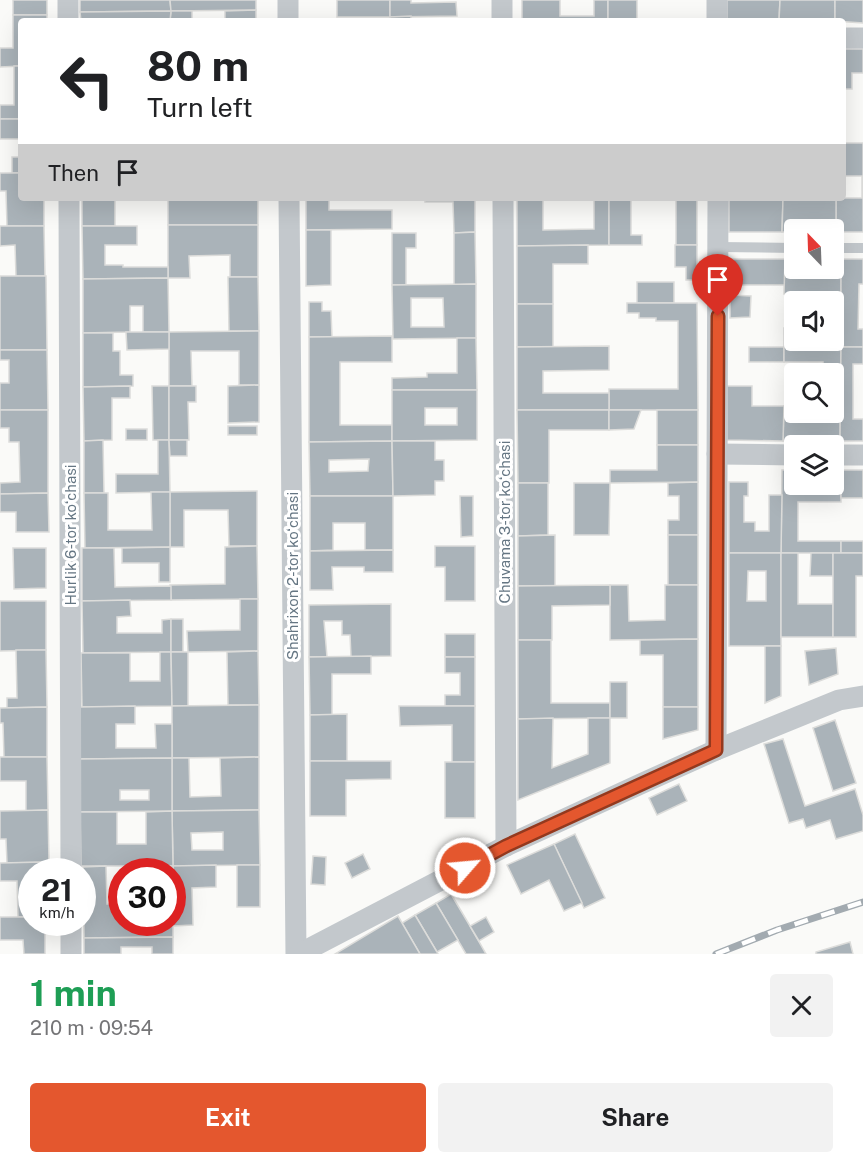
<!DOCTYPE html>
<meta charset="utf-8">
<style>
body{margin:0;font-family:"Public Sans",sans-serif;background:#f2f2f2;color:#202124;height:100vh;display:flex;flex-direction:column;font-size:22px;white-space:nowrap}
*{box-sizing:border-box;margin:0}
p{font-size:20px;color:#757577}
.icon{flex:none;width:33px;height:33px;fill:none;stroke:currentColor;stroke-width:2;stroke-linecap:round;stroke-linejoin:round}
.map{position:relative;height:954px;overflow:hidden}
.drawer{display:flex;flex-direction:column;background:#fff;flex:1}
.drawer>*{flex:none}
.banner{position:absolute;left:18px;top:18px;width:828px;height:183px;border-radius:6px;box-shadow:0 6px 24px #0002;background:#fff;color:#202124;overflow:hidden}
.needle{width:39px;rotate:337deg}
.controls{position:absolute;left:784px;top:219px;display:grid;gap:12px}
.controls a{display:grid;place-items:center;width:60px;height:60px;border-radius:6px;background:#fff;box-shadow:0 6px 24px #0002;font-size:30px}
.speed{position:absolute;left:18px;top:858px;display:flex;gap:12px;font-size:30px;font-weight:700;text-align:center}
.speed>*{display:grid;place-content:center;width:78px;height:78px;border-radius:50%;background:#fff;box-shadow:0 6px 24px #0002;line-height:1}
.speed small{font-size:15px;font-weight:400}
.speed .limit{border:9px solid #d22;background:#fff;color:#111}
.pin{position:absolute;display:grid;place-items:center;width:51px;height:51px;color:#fff;margin:-62px -26px;border-radius:50% 50% 50% 0;rotate:-45deg;box-shadow:0 0 6px #0007}
.pin .icon{rotate:45deg}
.me{position:absolute;width:66px;margin:-33px;rotate:63deg;stroke-linejoin:round;filter:drop-shadow(0 0 4px #0008)}
.turn{display:flex;align-items:center;gap:21px;height:126px;padding:0 30px;font-size:27px}
.turn .icon{width:78px;height:78px;stroke-width:2.5}
.turn b{display:block;font-size:42px;line-height:51px}
.then{display:flex;align-items:center;height:57px;padding:0 30px;background:#0003;gap:12px;font-size:22px}
.round{display:grid;place-items:center;flex:none;width:63px;height:63px;border-radius:6px;background:#f2f2f2}
.summary{display:flex;align-items:center;justify-content:space-between;height:102px;padding:0 30px}
h1{font-size:36px;font-weight:700;line-height:45px;color:#1e9e55}
.cta{display:flex;gap:12px;margin-top:auto;padding:12px 30px}
.cta a{flex:1;height:69px;border-radius:6px;background:#e4572e;color:#fff;font-size:24px;font-weight:700;line-height:69px;text-align:center}
.cta a+a{background:#f2f2f2;color:#202124}
.map>svg:first-child{display:block}
.building{fill:#aab3b9;stroke:#dcdcda;stroke-width:1.5;fill-rule:evenodd}
.lines{fill:none;stroke-linecap:round;stroke-linejoin:round}
.lane{stroke:#c3c8cc;stroke-width:10}
.street{stroke:#c3c8cc;stroke-width:21}
.rail-casing{stroke:#a2aab0;stroke-width:7}
.rail{stroke:#fff;stroke-width:4.5;stroke-dasharray:14;stroke-linecap:butt}
.route-casing{stroke:#94391e;stroke-width:15}
.route{stroke:#e4572e;stroke-width:10}
.labels{text-anchor:middle;dominant-baseline:central;stroke-width:6;stroke-linejoin:round;paint-order:stroke}
.street-label{font-size:15px;fill:#657683;stroke:#fff}
</style>
<div class="map">
<svg width="863" height="954" viewBox="0 0 863 954">
<rect width="100%" height="100%" fill="#fafaf8"/>
<g class="building">
<rect x="13" y="0" width="34" height="15"/>
<path d="M80,0H170L171,11L80,12Z"/>
<path d="M170,0H256V10L171,11Z"/>
<rect x="337" y="0" width="53" height="17"/>
<path d="M390,0H411V3L456,2L457,16L390,17Z"/>
<path d="M522,0H560V16H594V0H608V21H522Z"/>
<rect x="608" y="0" width="29" height="21"/>
<path d="M727,0H780L779,21H727Z"/>
<path d="M780,0H835V21H779Z"/>
<path d="M835,0H863V23L835,21Z"/>
<path d="M256,10V21H225V11Z"/>
<path d="M171,11H192V21H170Z"/>
<path d="M171,11L170,21H81L80,12Z"/>
<path d="M13,15H47V21H21V66L0,67V48H13Z"/>
<path d="M411,16V21H390V17Z"/>
<path d="M843,49H863V73H852V89H843Z"/>
<path d="M14,66H21V119H0V105H14Z"/>
<rect x="0" y="119" width="21" height="20"/>
<path d="M843,143H863V232H836V198H862V176H843Z"/>
<rect x="12" y="157" width="9" height="16"/>
<path d="M0,173H21V198H44V226H7L6,191H0Z"/>
<rect x="82" y="198" width="33" height="28"/>
<rect x="168" y="198" width="90" height="27"/>
<path d="M306,198H329V210H392V229L306,230Z"/>
<path d="M425,198H475V232L454,233L453,202H425Z"/>
<path d="M517,198H543V230L594,229V198H609V245L517,246Z"/>
<path d="M609,198H631V235H642V245H609Z"/>
<rect x="676" y="198" width="21" height="47"/>
<path d="M729,198L783,199L782,232H729Z"/>
<path d="M783,198H836V232L834,230H795V232H782Z"/>
<path d="M168,225H258V277H230V255L189,256L190,278H168Z"/>
<path d="M0,226H44L45,276H16L15,245L0,246Z"/>
<path d="M82,226H137V245H105V265H123V267H168V278L83,279Z"/>
<path d="M306,230H331V285L306,286Z"/>
<path d="M475,232L476,284L454,285V233Z"/>
<path d="M392,233H416V248H406V285H392Z"/>
<path d="M588,245V264H553V304H517V246Z"/>
<path d="M675,245H697V280H686V267H675Z"/>
<rect x="728" y="259" width="57" height="26"/>
<path d="M785,259H795V268H834V259H841V314H834V302H825V295L784,294Z"/>
<path d="M841,259H863V284H859L858,329H863V347H841Z"/>
<path d="M0,276H46L47,350H0Z"/>
<path d="M228,277H258L259,331H229Z"/>
<path d="M168,278L169,332H143V306H130V332L83,333V279Z"/>
<rect x="637" y="282" width="37" height="21"/>
<path d="M476,284V338L393,339L392,285ZM411,298H443L444,327H411Z"/>
<path d="M730,295L751,296L750,317L730,318Z"/>
<path d="M309,302H322V311H331L332,337H309Z"/>
<path d="M627,303H697L698,410H609V389H678V321H656V318H639V313H627Z"/>
<rect x="517" y="304" width="36" height="43"/>
<path d="M784,328H795V340H834V328H841V347H784Z"/>
<path d="M259,331V385H239V351H191L192,386H169V332Z"/>
<path d="M126,332H169V349L127,350Z"/>
<path d="M83,333H113V351H120V375H133V386L83,387Z"/>
<path d="M392,336V362H340V425H392V441L309,442V337Z"/>
<path d="M457,338H476L477,390H392V378L427,377V373H457Z"/>
<path d="M609,346V370L543,371V393H609V410H517V347Z"/>
<rect x="749" y="347" width="35" height="15"/>
<path d="M784,347H841L840,441H783L784,406H795V412H834V374H823V362H784Z"/>
<path d="M841,347H863V364H853V419H863V441H840Z"/>
<path d="M0,350H47L48,410H0V383H9V360H0Z"/>
<path d="M259,385V422L228,423V386Z"/>
<path d="M130,386V398H112V440L84,441L83,387Z"/>
<path d="M152,386H169V440H153Z"/>
<path d="M169,386H196V402H188L189,440H169Z"/>
<path d="M727,386H752V406H784L783,441L727,440Z"/>
<path d="M392,390H477V440L392,441ZM425,408H457V425H425Z"/>
<path d="M0,410H48V493L0,494V483L20,482L19,442H9V428H0Z"/>
<path d="M517,410H609V430H549V483H518Z"/>
<path d="M609,410H641L634,429L609,430Z"/>
<rect x="657" y="410" width="41" height="35"/>
<rect x="228" y="426" width="29" height="9"/>
<rect x="126" y="429" width="21" height="11"/>
<path d="M103,440L104,493H84V441Z"/>
<path d="M158,440H169L170,492L116,493V474H158Z"/>
<path d="M169,440H187V456H170Z"/>
<path d="M392,441L393,496H310L309,442ZM369,459L368,471L329,472V460Z"/>
<path d="M392,441H435V460H444V481H435V495L393,496Z"/>
<path d="M657,445H698V482L610,483V470H657Z"/>
<path d="M782,470H795V484H834V470H841V502H798V541H841V553H781Z"/>
<rect x="841" y="470" width="22" height="28"/>
<path d="M698,482V535H668V520H679V496H668V483Z"/>
<path d="M729,482H748V496H744V522H755V531H769V495H782L781,553H729Z"/>
<path d="M518,483H548V535L518,536Z"/>
<path d="M574,483H610L609,535H574Z"/>
<path d="M257,491V546H229L228,510H184V547H170V492Z"/>
<path d="M151,492H170V547L85,548L84,493H108V530H152Z"/>
<path d="M48,493L49,532H16V512H0V494Z"/>
<path d="M310,496H393V550H365V523H333V550L310,551Z"/>
<path d="M460,496H473V536L461,537Z"/>
<path d="M555,535V586H518V536Z"/>
<rect x="668" y="535" width="30" height="50"/>
<rect x="841" y="541" width="22" height="12"/>
<path d="M257,546L258,599L171,600L170,585L225,584V547Z"/>
<path d="M435,546H475V601H445V567H435Z"/>
<path d="M170,547V582H159V563H122V548Z"/>
<path d="M13,548H46V588L14,589Z"/>
<path d="M82,548H114L115,587L171,586V600L82,601Z"/>
<path d="M393,550V572H364V567H332L333,590H310V551Z"/>
<path d="M729,553H781V646H729ZM748,571H766V601H747Z"/>
<path d="M781,553H798V604H833V637H781Z"/>
<path d="M811,553H833V576H810Z"/>
<path d="M833,553H863V576H856V637H833Z"/>
<path d="M610,585H628L629,621L665,620V585H698V639L610,640Z"/>
<path d="M610,585V605L552,606V640H518V586Z"/>
<path d="M240,599H258V651L188,652L187,631L240,630Z"/>
<path d="M130,600L131,616L117,617V633H162V620L171,619V652L83,653L82,601Z"/>
<path d="M0,601H46V650L0,651Z"/>
<path d="M391,604V656L351,657L350,635H342V621H324L327,657H309V605Z"/>
<rect x="171" y="619" width="12" height="33"/>
<rect x="445" y="634" width="30" height="23"/>
<path d="M698,639V707H663V655H640V640Z"/>
<path d="M518,640H551V703H610V718L518,719Z"/>
<path d="M765,646H781V696L765,703Z"/>
<path d="M836,648L838,674L809,685L805,651Z"/>
<path d="M16,650H46L47,707L7,708V698H17Z"/>
<path d="M258,651L259,705H228L227,652Z"/>
<path d="M160,652H171L172,706L82,707L81,653H130V681H160Z"/>
<path d="M171,652H188V706H172Z"/>
<path d="M371,656V674H332V715H310L309,657Z"/>
<path d="M445,657H475V706H445V695H460V673H445Z"/>
<rect x="610" y="682" width="17" height="36"/>
<path d="M259,705V757L172,758V706Z"/>
<path d="M135,706V724H116V748H156L155,724H172V758L80,759V707Z"/>
<path d="M399,706H475V762H452V725L400,726Z"/>
<path d="M47,707V757H4L3,723H0V708Z"/>
<path d="M663,707H698V730L663,739Z"/>
<path d="M347,714V761H310V715Z"/>
<path d="M553,718L552,768L588,754V718H610V763L518,800V719Z"/>
<path d="M835,720L856,783L833,791L813,728Z"/>
<path d="M783,739L805,806L855,789L863,815V831L836,839L830,820L806,828L803,819L789,823L764,744Z"/>
<path d="M0,757H47L48,810L26,811V781H0Z"/>
<path d="M259,757V810L172,811V758H189L190,797L221,796L220,758Z"/>
<path d="M172,758V811L80,812V759ZM120,790H149V800H120Z"/>
<path d="M310,761H391V779L346,780V816H310Z"/>
<rect x="445" y="762" width="30" height="56"/>
<path d="M679,784L687,801L657,815L649,798Z"/>
<path d="M48,810L49,862L7,863L6,839H0V811Z"/>
<path d="M259,810L260,865L173,866L172,811ZM223,832V850H192L191,833Z"/>
<path d="M172,811L173,866H81L80,812H117V844H146V812Z"/>
<path d="M575,834L605,898L584,908L554,844Z"/>
<path d="M554,844L582,903L564,911L549,880L521,894L507,865Z"/>
<path d="M363,854L370,869L352,878L345,863Z"/>
<path d="M313,856L326,857L325,885L311,884Z"/>
<path d="M44,862V872H32V917H18L17,881H0V863Z"/>
<path d="M216,865V887L192,888L193,925L173,926V866Z"/>
<rect x="237" y="865" width="23" height="42"/>
<path d="M106,866L107,904H122V922H172L173,908V937L84,938L83,867Z"/>
<path d="M143,866H173V889L172,872H143Z"/>
<path d="M451,894L470,926L486,954H466L436,903Z"/>
<path d="M436,903L458,940L437,952L415,915Z"/>
<path d="M415,915L437,952L438,954H420L402,923Z"/>
<path d="M398,916L420,954H335Z"/>
<path d="M0,917H32V922H45V954H24L23,940H0Z"/>
<path d="M486,917L494,932L479,941L470,926Z"/>
<path d="M173,937V954H152V947H121V954H84V938Z"/>
<path d="M850,942L853,954H816V952Z"/>
</g>
<g class="lines">
<g class="lane">
<path d="M719,247L795,248"/>
<path d="M834,248H863"/>
</g>
<g class="street">
<path d="M68,0V21"/>
<path d="M288,0V21"/>
<path d="M502,0V21"/>
<path d="M717,21V0"/>
<path d="M843,38H863"/>
<path d="M69,198L71,872"/>
<path d="M289,198L296,954"/>
<path d="M503,198L506,846"/>
<path d="M717,454L795,455"/>
<path d="M834,455H863"/>
<path d="M716,750L718,198"/>
<path d="M71,922V954"/>
<path d="M299,954L506,846L645,782L716,750L839,700L863,696"/>
</g>
<defs>
<path id="rail" d="M716,954L777,930L863,902"/>
</defs>
<use href="#rail" class="rail-casing"/>
<use href="#rail" class="rail"/>
</g>
<g class="lines">
<defs>
<path id="route" d="M465,868L506,846L716,750L718,316"/>
</defs>
<use href="#route" class="route-casing"/>
<use href="#route" class="route"/>
</g>
<g class="labels">
<g class="street-label">
<text transform="translate(504 522) rotate(-90)">Chuvama 3-tor koʻchasi</text>
<text transform="translate(70 535) rotate(-90)">Hurlik 6-tor koʻchasi</text>
<text transform="translate(292 576) rotate(-90)">Shahrixon 2-tor koʻchasi</text>
</g>
</g>
</svg>
<div class="controls">
<a><svg class="needle" viewBox="-14 -14 28 28"><path d="M0-13l5 13h-10z" fill="#e53935"/><path d="M0 13l5-13h-10z" fill="#757577"/></svg></a>
<a><svg class="icon" aria-label="sound" viewBox="0 0 24 24"><path d="M4 9h4l5-4v14l-5-4H4zM17 9q2 3 0 6"/></svg></a>
<a><svg class="icon" aria-label="search" viewBox="0 0 24 24"><circle cx="10" cy="10" r="6"/><path d="M15 15l6 6"/></svg></a>
<a><svg class="icon" aria-label="layers" viewBox="0 0 24 24"><path d="M12 4l9 5-9 5-9-5zM3 14l9 5 9-5"/></svg></a>
</div>
<div class="speed"><div>21<small>km/h</small></div><div class="limit">30</div></div>
<div class="pin" style="left:718px;top:316px;background:#d93025"><svg class="icon" aria-label="arrive" viewBox="0 0 24 24"><path d="M6 21V4h12l-3 4 3 4H6"/></svg></div>
<svg class="me" style="left:465px;top:868px" viewBox="-20 -20 40 40"><circle r="17" fill="#e4572e" stroke="#fff" stroke-width="3"/><path d="M0-11L8 9 0 5-8 9z" fill="#fff"/></svg>
<div class="banner">
<div class="turn"><svg class="icon" aria-label="left" viewBox="0 0 24 24"><path d="M17 20v-9H6M10 6l-5 5 5 5"/></svg><div><b>80 m</b>Turn left</div></div>
<div class="then">Then<svg class="icon" aria-label="arrive" viewBox="0 0 24 24"><path d="M6 21V4h12l-3 4 3 4H6"/></svg></div>
</div>
</div>
<section class="drawer">
<div class="summary"><div><h1>1 min</h1><p>210 m · 09:54</p></div><a class="round"><svg class="icon" aria-label="close" viewBox="0 0 24 24"><path d="M6 6l12 12M18 6L6 18"/></svg></a></div>
<div class="cta"><a>Exit</a><a>Share</a></div>
</section>
